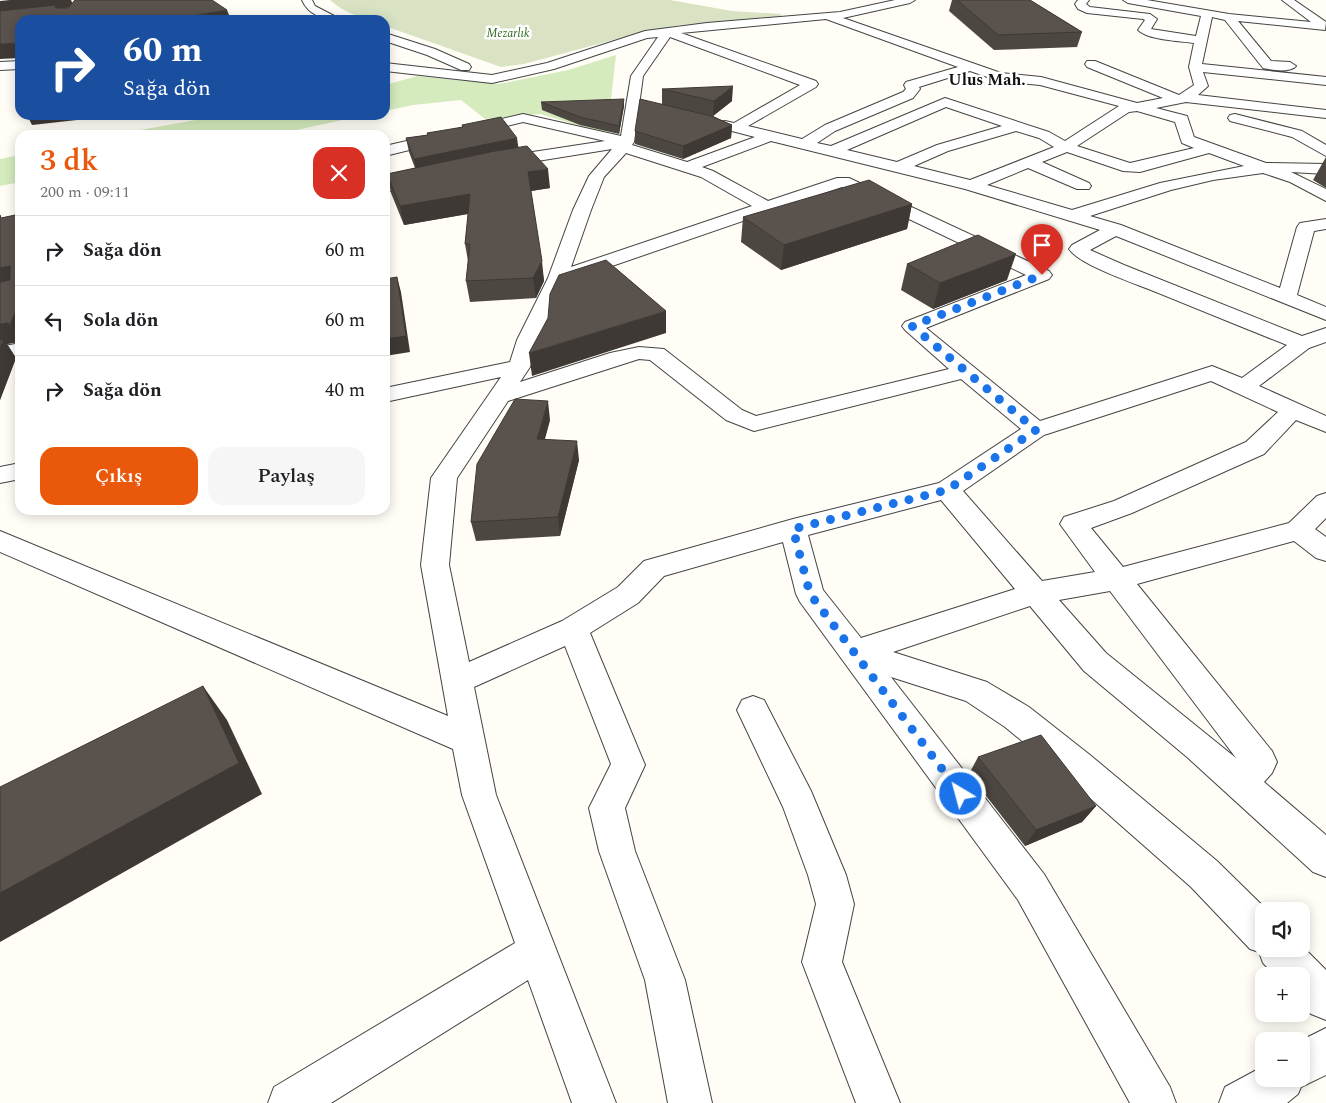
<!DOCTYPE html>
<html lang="tr">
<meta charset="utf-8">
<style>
body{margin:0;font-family:Spectral,serif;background:#f6f6f6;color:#202124;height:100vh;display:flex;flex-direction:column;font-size:19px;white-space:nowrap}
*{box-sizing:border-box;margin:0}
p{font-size:16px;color:#757577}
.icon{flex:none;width:28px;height:28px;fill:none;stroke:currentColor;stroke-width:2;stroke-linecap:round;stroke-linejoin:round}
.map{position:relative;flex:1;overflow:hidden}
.details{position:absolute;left:15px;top:130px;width:375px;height:385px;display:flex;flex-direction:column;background:#fff;border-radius:15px;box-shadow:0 2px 12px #0003}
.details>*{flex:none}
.banner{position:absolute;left:15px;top:15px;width:375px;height:105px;border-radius:15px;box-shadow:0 2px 12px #0003;background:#1a4fa0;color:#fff;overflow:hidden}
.tools{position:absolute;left:1255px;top:902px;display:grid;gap:10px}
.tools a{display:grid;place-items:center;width:55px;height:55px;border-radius:10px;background:#fff;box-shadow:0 2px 12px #0003;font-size:25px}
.pin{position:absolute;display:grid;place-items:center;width:42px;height:42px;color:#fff;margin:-51px -21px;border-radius:50% 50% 50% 0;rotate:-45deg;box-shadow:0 0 5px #0007}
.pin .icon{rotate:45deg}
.me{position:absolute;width:55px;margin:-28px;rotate:323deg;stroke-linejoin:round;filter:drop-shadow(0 0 4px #0008)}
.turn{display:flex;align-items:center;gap:18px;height:105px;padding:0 25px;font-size:22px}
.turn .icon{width:65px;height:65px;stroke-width:2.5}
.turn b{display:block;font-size:35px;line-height:42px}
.round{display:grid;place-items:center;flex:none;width:52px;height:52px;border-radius:15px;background:#f6f6f6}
.summary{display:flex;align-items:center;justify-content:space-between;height:85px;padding:0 25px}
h1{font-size:30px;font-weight:600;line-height:38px;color:#ea580c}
.cta{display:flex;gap:10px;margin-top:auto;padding:10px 25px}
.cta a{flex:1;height:58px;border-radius:15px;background:#ea580c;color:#fff;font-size:20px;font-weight:600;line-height:58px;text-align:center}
.cta a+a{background:#f6f6f6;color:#202124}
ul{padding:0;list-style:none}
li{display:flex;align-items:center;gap:15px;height:70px;padding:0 25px;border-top:1px solid #e0e0e0}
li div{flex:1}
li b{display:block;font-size:19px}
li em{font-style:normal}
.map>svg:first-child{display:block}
.green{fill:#d5ebbd}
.cemetery{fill:#d9e3c4}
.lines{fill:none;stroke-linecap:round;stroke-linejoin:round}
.minor-casing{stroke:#444;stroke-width:2}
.minor{fill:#fff;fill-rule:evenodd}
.wall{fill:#4d4742}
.shaded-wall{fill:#3f3936}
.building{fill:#5a524d;stroke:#3f3936}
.route{stroke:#1a73e8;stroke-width:9;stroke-dasharray:0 16.2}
.labels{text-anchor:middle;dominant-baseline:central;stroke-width:5;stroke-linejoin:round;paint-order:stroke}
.far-park-label{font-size:12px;font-style:italic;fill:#2f6b1f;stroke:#fff}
.far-district-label{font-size:16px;font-weight:bold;fill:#111;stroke:#fff}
</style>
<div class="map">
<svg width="1326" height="1103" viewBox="0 0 1326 1103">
<rect width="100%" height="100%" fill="#fffdf5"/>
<g class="green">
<path d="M616,55L607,134L540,114L485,119L461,100L413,105L385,111V85L417,76L499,84L568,70Z"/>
<path d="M223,115H365L274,135H113Z"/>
<path d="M20,155V182L0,186V159Z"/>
</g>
<path class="cemetery" d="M330,0H670L732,11L782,14L779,17L680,25L632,35L524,64L501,67L385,26V20C364,20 346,14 330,0Z"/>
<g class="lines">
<defs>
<g id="minor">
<path d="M302,0H312L315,6L342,20C325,20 309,16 302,0Z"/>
<path d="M895,0H915L910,3L843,18L1001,73L1041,77L1137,103L1163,98L1087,67L1085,64L1087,61H1095L1179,95L1194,85L1189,67L1194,43C1180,41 1148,40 1138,30L1145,20L1143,19L1087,13L1078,9L1075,4L1078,0H1089L1086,4L1090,7L1150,14L1157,19L1151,29L1196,36L1201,16L1128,3L1123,0H1147L1229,14L1311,22L1282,0H1294L1326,22L1325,30L1238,21L1271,61L1290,62L1296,66C1290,73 1272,70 1263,68L1225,20L1212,17L1202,64L1326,77V85L1203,72L1208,86L1198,95L1326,110V118L1186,102L1156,108L1187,116L1194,137L1266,163L1326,164V174L1291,172L1326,189V201L1290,182L1263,173L1213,180L1171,190L1090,216L1121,225L1280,288L1297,227L1300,223L1326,219V229L1314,231L1297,295L1326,307V320L1116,236L1090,250L1124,265L1302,336L1326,328V342L1309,348L1259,386L1326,416V432L1296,420L1264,454L1132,513L1091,528L1123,567L1289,523L1317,496L1326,493V518L1315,529L1326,537V561L1316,558L1294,541L1137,584L1272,751L1277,762L1272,773L1264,782L1326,835V877L1313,872L1187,757L1084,671L1030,606L893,652L987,682L1029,707L1090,755L1217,861L1268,911H1264V949H1301V945L1326,970V1020L1311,1014L1301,1003V976H1276L1263,963L1259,952L1250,949L1191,887L1066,777L1005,727L966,701L891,677L1044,874L1170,1087L1176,1103H1130L1018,900L800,602L796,594L783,542L664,576L638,603L590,633L645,765L625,808L635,851L685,980L712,1103H668L645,980L599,851L589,808L611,764L565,646L474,687L496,795L616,1103H572L528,980L331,1103H268L274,1087L515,943L462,795L453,749L0,552V531L448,716L421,565L431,478L501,377L385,402V388L510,362L517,340L548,278L573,210L589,176L612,149L500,167L494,165L492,162L494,159L500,157L605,141L523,122L385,156V146L523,114L621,136L631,76L658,37L647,38L554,69L492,83L385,71V63L492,75L547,63L645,31L707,23L840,12ZM826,19L958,67L906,82L904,85L906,89L903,92L825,125L802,139L748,126L816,87L818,84L816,81L681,33ZM670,37L800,85L734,123L725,121L720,122L718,125L720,128L755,137L687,162L632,145L634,142L643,76ZM970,71L999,81L1040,85L1119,106L1065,141L1049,132L945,98L831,146L817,143L835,131L913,98L920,89L919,87ZM946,107L1002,126L937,145L897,162L847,150ZM1137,111L1175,122L1182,143L1194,148L1130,163L1077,146L1129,112ZM1016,131L1039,138L1054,147L970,180L914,166L948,151ZM771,141L965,189L1100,230L1072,245L1069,249C1080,265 1131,282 1151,290C1196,308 1241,327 1287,345L1242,378L1212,366L1040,421L926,328L1049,279L1052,275L1049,271L849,178H837L768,201L713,171L702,167ZM1067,152L1123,171L1140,172L1209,153L1244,166L1160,183L1072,210L987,185L1028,168L1077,189H1089L1091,186L1089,183L1042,162ZM626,153L701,177L752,206L571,267L591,210L604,177ZM842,187L1026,275L905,322L902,326L905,330L949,369L756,416L742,410L664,349L639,347L610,353L520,382L530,367L539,340L568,277H580ZM639,359L650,360L726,420L754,431L961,379L1021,429L939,483L793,519L644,561L618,587L562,621L469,662L449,565L457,478L508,401ZM1211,381L1278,412L1246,442L1114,501L1064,517L1060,524L1095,572L1042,581L963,491L1044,435ZM941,500L1015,589L861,638L823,590L808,535ZM1110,591L1236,758L1106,653L1059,600Z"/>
<path d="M385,33L435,49L469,64L471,67L469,70H461L427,55L385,41Z"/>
<path d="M20,61V69L0,70V62Z"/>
<path d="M1235,114L1302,131L1326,145V156L1292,137L1230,121L1228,118L1230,115Z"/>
<path d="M426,173L432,175L434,178L432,181L385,192V182Z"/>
<path d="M20,343V355L0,359V347Z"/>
<path d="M20,463V479L0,483V467Z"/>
<path d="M753,696L764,700L811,791L846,875L854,904L842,962L900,1103H856L802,962L816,904L808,875L783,807L737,710L742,700Z"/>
<path d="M1326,1028V1075L1301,1087L1298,1094L1287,1103H1219L1225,1087L1264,1066V1079H1301L1300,1041Z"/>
</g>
</defs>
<use href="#minor" class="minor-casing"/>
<use href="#minor" class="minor"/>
</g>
<g class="wall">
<path d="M952,0H1030L1082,32L1077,47L994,50L949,11Z"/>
<path d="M662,89L732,101L713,116L732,125L731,138L683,159L635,144V131L662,104Z"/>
<path d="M541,102L624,106L619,134L580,125L542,110Z"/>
<path d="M462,125L519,147L550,188L531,191L544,281L536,298L470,302L466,281L468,261L465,244L468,214L404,225L391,193L387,174L415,168L409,152L406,138L428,135L427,133L462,128Z"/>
<path d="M1326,157V188L1313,180Z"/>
<path d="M912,204L907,229L781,270L741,242L743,217Z"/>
<path d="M20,214V342L7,344L16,358L0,400L2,218Z"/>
<path d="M907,264L1007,280L933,309L901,290Z"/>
<path d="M550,420L545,439L579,460L560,536L476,541L471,522Z"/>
<path d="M978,757L1096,806L1082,822L1025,846L969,774Z"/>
</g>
<g class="shaded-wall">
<path d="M10,0H71L74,7L0,15V1Z"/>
<path d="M227,10L231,20H184L185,17Z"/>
<path d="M20,43V58L0,59V44Z"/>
<path d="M733,86L732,101L713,116L714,101Z"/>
<path d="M624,99V106L619,134V126Z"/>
<path d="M27,115H122L32,125Z"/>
<path d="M732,125L731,138L683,159V146Z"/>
<path d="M517,138L519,152L417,173L414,159Z"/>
<path d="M548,169L550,188L531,191L528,172Z"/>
<path d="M470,194L473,213L404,225L400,206Z"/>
<path d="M912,204L907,229L781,270L784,245Z"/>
<path d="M1016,254L1007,280L933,309L940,283Z"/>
<path d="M542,261L544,281L536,298L533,278Z"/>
<path d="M10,266L20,282L0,288V268Z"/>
<path d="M397,277L401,292L410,352L385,356V339Z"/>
<path d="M20,301V340L10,325Z"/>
<path d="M666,311V333L532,376L529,353Z"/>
<path d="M8,323L20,341L7,344L16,358L0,400V324Z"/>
<path d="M548,401L550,420L539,458L537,439Z"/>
<path d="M577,441L579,460L560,536L558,517Z"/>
<path d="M203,686L227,720L262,794L0,942V893Z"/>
<path d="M1096,806L1082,822L1025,846L1036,830Z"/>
</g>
<g class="building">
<path d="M75,0H212L227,10L185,17L184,20H20V43L0,44V11L55,5L56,8H68Z"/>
<path d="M957,0H1030L1082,32L998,35Z"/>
<path d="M733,86L714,101L662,89Z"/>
<path d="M624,99L619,126L580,117L541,102Z"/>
<path d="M640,99L711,116L732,125L683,146L635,131Z"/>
<path d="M501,117L517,138L414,159L406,138L428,135L427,133L463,127L462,125Z"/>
<path d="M527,146L548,169L528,172L542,261L533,278L466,281L470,244H465L470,194L400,206L387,174L495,151Z"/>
<path d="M869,180L912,204L784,245L743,217Z"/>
<path d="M20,214V301L10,325L8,323L0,324V282L10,280V266L0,268V215L1,218Z"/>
<path d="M978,235L1016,254L940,283L907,264Z"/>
<path d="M606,260L666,311L529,353L548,318L550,294L559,275Z"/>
<path d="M397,277L406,336L385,339V279Z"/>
<path d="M4,339L0,349V340Z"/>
<path d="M515,399L548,401L537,439L577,441L558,517L471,522L477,464Z"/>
<path d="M203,686L239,763L0,893V787Z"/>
<path d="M1041,735L1096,806L1036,830L978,757Z"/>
</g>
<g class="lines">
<path class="route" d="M961,794L810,594L793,529L947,490L1036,430L912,326L1042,275"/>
</g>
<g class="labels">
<g class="far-park-label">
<text x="508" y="33">Mezarlık</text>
</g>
<g class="far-district-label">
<text x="987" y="80">Ulus Mah.</text>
</g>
</g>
</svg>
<div class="tools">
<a><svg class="icon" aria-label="sound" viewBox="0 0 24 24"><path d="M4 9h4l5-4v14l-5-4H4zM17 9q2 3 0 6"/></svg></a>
<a>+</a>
<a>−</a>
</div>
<div class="pin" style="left:1042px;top:275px;background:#d93025"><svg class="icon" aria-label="arrive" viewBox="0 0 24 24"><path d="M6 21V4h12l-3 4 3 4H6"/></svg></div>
<svg class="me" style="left:961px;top:794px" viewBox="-20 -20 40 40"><circle r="17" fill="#1a73e8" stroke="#fff" stroke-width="3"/><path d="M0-11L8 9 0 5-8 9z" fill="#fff"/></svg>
<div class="banner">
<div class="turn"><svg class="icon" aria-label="right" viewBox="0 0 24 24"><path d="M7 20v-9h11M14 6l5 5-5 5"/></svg><div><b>60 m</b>Sağa dön</div></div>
</div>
<section class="details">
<div class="summary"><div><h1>3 dk</h1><p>200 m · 09:11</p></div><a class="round" style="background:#d93025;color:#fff"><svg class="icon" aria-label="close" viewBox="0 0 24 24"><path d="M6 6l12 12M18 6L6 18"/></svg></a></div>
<ul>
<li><svg class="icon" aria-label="right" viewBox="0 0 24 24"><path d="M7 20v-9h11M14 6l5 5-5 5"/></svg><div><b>Sağa dön</b></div><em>60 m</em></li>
<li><svg class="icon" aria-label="left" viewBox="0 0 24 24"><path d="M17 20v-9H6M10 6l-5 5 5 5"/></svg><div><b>Sola dön</b></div><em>60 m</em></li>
<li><svg class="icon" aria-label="right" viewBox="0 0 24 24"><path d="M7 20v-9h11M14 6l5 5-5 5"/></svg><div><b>Sağa dön</b></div><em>40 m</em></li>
</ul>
<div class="cta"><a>Çıkış</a><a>Paylaş</a></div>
</section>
</div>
